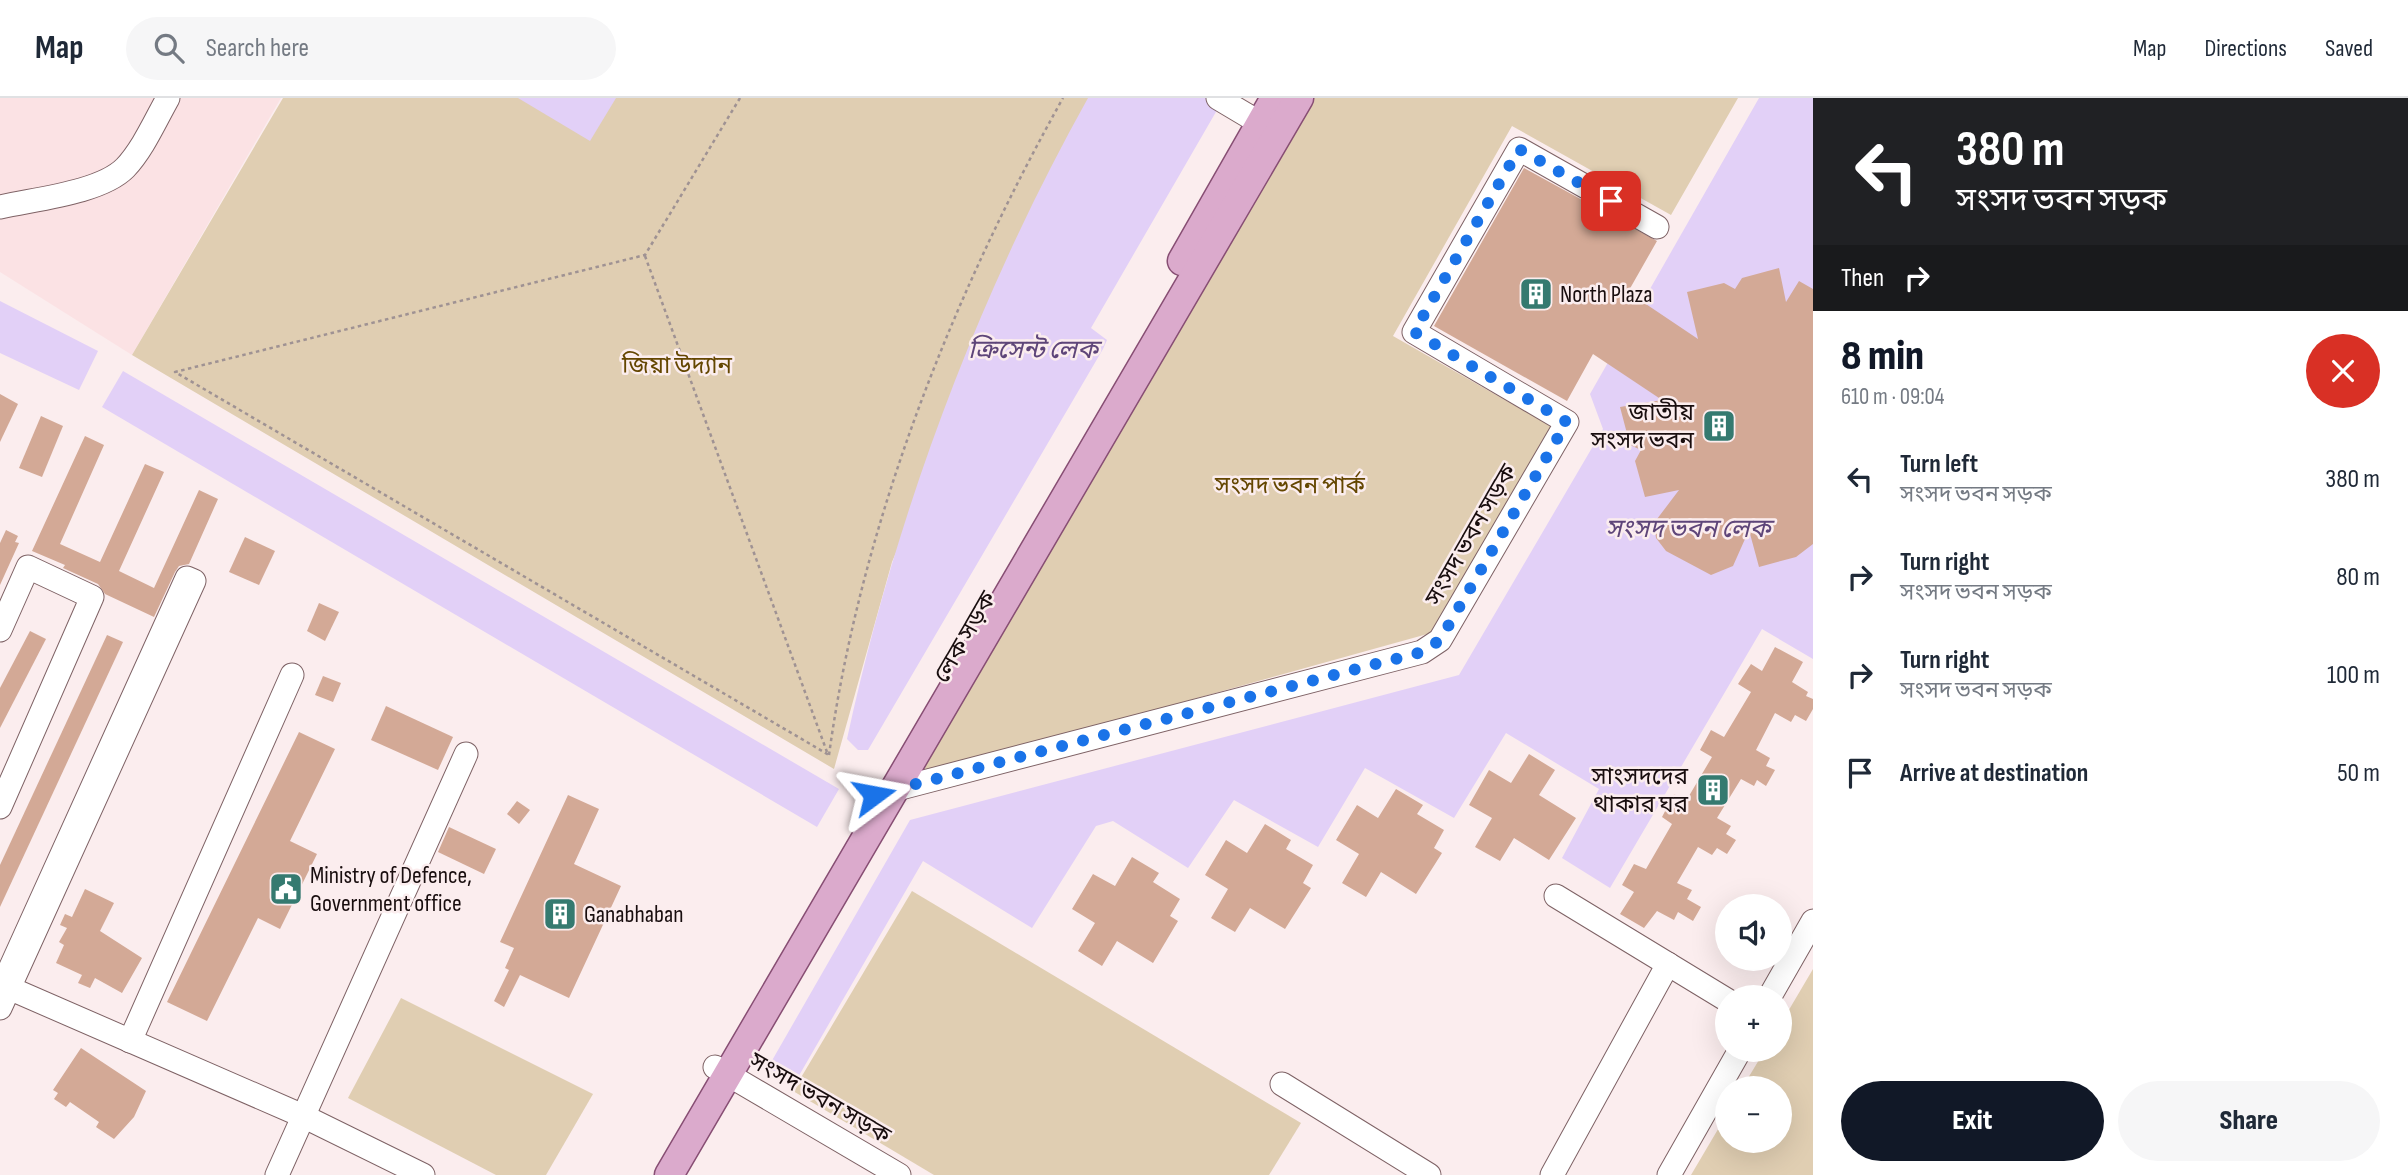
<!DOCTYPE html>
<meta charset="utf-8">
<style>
body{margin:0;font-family:"Sofia Sans Condensed","Noto Sans Bengali",sans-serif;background:#f6f6f7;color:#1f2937;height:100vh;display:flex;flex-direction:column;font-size:26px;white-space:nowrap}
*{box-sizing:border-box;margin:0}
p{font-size:23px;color:#747a83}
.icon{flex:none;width:38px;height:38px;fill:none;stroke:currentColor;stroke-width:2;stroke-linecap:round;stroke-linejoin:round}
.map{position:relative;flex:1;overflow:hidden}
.details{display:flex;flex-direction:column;background:#fff;width:595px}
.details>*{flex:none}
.hud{background:#202124;color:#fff;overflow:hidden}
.controls{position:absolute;left:1715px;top:796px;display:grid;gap:14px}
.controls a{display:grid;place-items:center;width:77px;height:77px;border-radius:50%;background:#fff;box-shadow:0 7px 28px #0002;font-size:35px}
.pin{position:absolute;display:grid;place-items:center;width:60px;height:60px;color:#fff;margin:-30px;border-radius:14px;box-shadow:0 4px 10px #0006}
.me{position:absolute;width:77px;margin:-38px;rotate:77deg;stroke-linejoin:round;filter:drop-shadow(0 0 5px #0008)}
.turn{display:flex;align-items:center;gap:24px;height:147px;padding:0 28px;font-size:32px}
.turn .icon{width:91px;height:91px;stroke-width:2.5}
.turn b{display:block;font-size:49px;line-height:60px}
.then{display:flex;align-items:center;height:66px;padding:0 28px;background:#0003;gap:14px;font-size:26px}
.round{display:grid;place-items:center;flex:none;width:74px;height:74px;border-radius:37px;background:#f6f6f7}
.summary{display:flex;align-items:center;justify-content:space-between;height:119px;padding:0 28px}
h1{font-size:42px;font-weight:800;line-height:52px;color:#111827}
.primary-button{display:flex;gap:14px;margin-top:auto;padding:14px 28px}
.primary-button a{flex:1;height:80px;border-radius:42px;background:#111827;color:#fff;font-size:28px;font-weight:800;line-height:80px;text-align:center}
.primary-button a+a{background:#f6f6f7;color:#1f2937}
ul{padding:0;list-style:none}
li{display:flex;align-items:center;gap:21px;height:98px;padding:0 28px}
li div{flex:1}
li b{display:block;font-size:26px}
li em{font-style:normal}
header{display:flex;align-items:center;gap:42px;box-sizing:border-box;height:98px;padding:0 35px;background:#fff;border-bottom:2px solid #e0e1e3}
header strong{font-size:33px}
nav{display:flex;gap:38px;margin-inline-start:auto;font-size:24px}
.search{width:490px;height:63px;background:#f6f6f7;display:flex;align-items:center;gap:18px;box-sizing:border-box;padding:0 24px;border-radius:38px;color:#747a83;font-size:26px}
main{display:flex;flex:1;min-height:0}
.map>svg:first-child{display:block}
.built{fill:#fbe2e4}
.green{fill:#e0ceb2}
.water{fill:#e2d0f7}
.building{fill:#d3a996}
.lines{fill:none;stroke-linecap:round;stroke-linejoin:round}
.minor-casing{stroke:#7e6265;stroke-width:25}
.major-casing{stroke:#874e73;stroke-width:31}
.path{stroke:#9f9293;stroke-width:2.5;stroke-dasharray:3.5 3.5;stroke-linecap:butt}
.minor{stroke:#fff;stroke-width:23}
.major{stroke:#dbaacc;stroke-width:28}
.route{stroke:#1a73e8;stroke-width:12;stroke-dasharray:0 21.6}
.labels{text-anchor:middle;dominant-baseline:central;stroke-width:5;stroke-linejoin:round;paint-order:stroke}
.poi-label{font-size:24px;fill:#180d0e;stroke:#fbedee;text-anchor:start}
.park-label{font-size:24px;fill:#644600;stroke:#fbedee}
.street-label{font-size:24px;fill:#180d0e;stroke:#fbedee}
.water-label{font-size:26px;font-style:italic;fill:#5e4579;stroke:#fbedee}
</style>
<header>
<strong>Map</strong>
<div class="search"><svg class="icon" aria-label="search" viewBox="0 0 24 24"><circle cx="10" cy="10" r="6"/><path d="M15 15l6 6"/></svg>Search here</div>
<nav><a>Map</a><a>Directions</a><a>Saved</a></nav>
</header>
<main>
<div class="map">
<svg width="1813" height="1077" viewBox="0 0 1813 1077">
<rect width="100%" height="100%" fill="#fbedee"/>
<path class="built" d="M0,0H281L132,257L0,174Z"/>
<g class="green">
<path d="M283,0H1092L892,464L834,671L132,257Z"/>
<path d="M1305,0H1738L1671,117L1512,28L1393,238L1554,330L1431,535L910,680Z"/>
<path d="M912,793L1301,1025L1269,1077H934L793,993Z"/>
<path d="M1813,871V1077H1691L1727,1016V1043H1780V990H1742L1765,952H1780V927Z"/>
<path d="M401,900L593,996L546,1077H496L348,1000Z"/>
</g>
<g class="water">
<path d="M518,0H616L590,43Z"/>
<path d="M1088,0H1224L1091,230L1107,242L1103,251L868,652H858L847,641C895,419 977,199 1088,0Z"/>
<path d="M1759,0H1813V561L1762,531L1610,790L1562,760L1599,691L1506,635L1454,720L1365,670L1318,749L1234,702L1188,770L1113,723L1096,728L1032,830L923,763L793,988L766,973L910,722L1459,577L1603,331L1590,296Z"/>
<path d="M0,203L98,253L79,292L0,255Z"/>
<path d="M123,273L839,691L817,729L102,309Z"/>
</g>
<g class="building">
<path d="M1524,70L1657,143L1628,194L1698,241L1687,194L1724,185L1735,191L1742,180L1779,170L1786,204L1799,183L1813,191V446L1796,459L1759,469L1749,432L1733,468L1711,477L1666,453L1656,440L1654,425L1679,392L1645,399L1635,363L1641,352L1630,347L1620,309L1662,302L1593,256L1567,303L1434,228Z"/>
<path d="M0,296L18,306L0,344Z"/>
<path d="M41,318L63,328L42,379L19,370Z"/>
<path d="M85,338L104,347L60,446L100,464L145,366L164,374L119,473L154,490L199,392L218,401L189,466L179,468L175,474L154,519L105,496L98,486L63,470L65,467L32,453Z"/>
<path d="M6,432L18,438L15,444L19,445L0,487V445Z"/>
<path d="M245,439L275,453L259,487L229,474Z"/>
<path d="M319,505L339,514L325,543L307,533Z"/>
<path d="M30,533L46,541L0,630V590Z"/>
<path d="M107,537L123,544L0,809V767Z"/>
<path d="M1775,549L1803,564L1792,584L1808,594L1806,598L1813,601V611L1806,623L1795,617L1791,624L1775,615L1756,652L1770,660L1766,668L1775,672L1766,688L1757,682L1754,688L1741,681L1717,720L1731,728L1726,736L1736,742L1727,756L1717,750L1712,757L1698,749L1677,785L1692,792L1687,801L1701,809L1693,823L1678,814L1674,822L1657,813L1644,830L1620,816L1634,794L1622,787L1634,766L1646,771L1672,726L1662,719L1674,696L1686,703L1712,659L1700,652L1711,632L1724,639L1751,594L1738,586L1751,566L1762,573Z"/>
<path d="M323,578L341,585L333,604L315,597Z"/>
<path d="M386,608L453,639L438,672L371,642Z"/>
<path d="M299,634L335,651L290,743L317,756L280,831L258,820L207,923L167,904Z"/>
<path d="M1529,656L1555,672L1539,697L1576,720L1549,762L1514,740L1500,763L1475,749L1492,720L1469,707L1489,672L1511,685Z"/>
<path d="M1396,691L1423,707L1417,716L1444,732L1434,750L1442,755L1416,796L1381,774L1366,799L1342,785L1359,756L1336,742L1357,707L1378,720Z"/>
<path d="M568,697L599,711L574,766L621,788L569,900L520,877L504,909L494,903L509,872L505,870L514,850L500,844Z"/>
<path d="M517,703L530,712L519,726L507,716Z"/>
<path d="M1265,726L1291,742L1286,751L1313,767L1303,785L1311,790L1285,831L1250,810L1235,834L1211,820L1228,791L1205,777L1226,742L1247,755Z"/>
<path d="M449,729L496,751L484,776L438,754Z"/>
<path d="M1132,759L1159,775L1153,784L1180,801L1170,818L1178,823L1153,865L1117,843L1102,868L1078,853L1095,825L1072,811L1093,776L1115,788Z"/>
<path d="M85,791L114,805L100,833L142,860L122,895L95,880L90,890L78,885L82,877L56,865L64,847L59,844L67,830L60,827L65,816L72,819Z"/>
<path d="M81,950L146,993L134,1019L114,1041L96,1029L99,1024L70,1004L66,1009L54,1001L58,995L53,992Z"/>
</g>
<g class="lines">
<defs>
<g id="minor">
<path d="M1218,0L1260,25"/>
<path d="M0,109C34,101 100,95 125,70C143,51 155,23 168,0"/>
<path d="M0,532L28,469L92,499L0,709"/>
<path d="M874,697L1422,554L1440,542L1567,324L1414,234L1519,51L1657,129"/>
<path d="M1556,798L1727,902"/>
<path d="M0,881L9,890L303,1018L423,1077"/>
<path d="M0,893L187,480L194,483L0,910"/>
<path d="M1769,900L1813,823"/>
<path d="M130,943L292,577"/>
<path d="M715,969L899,1077"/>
<path d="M1282,986L1429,1077"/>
<path d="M277,1077L466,656"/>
<path d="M1552,1077L1668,866"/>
<path d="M1669,1077L1740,952"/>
</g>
<g id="major">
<path d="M1182,163L1275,0"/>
<path d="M669,1077L1299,0"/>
</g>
</defs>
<use href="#minor" class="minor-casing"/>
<use href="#major" class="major-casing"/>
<g class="path">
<path d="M740,0L645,157L175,274L829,657"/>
<path d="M645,158L827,654"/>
<path d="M829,657C860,430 951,200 1063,0"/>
</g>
<use href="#minor" class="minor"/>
<use href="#major" class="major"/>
</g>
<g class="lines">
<path class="route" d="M874,697L1422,554L1440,542L1567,324L1414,234L1519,51L1611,103"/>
</g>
<defs>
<symbol id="building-square" viewBox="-11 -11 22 22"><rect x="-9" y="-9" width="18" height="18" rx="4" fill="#357a70" stroke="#fbedee"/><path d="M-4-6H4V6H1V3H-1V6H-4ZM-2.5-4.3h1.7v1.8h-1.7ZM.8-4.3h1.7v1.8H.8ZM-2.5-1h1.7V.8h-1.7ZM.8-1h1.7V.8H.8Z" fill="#fff"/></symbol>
<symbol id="civic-square" viewBox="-11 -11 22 22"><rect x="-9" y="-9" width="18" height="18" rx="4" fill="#357a70" stroke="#fbedee"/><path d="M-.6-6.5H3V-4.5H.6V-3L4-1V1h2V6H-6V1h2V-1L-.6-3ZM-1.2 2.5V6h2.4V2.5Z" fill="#fff"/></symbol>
</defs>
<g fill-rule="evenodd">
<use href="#building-square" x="1517" y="177" width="38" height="38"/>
<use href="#building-square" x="1700" y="309" width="38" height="38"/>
<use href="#building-square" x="1694" y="673" width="38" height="38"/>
<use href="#civic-square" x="267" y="772" width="38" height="38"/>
<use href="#building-square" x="541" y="797" width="38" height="38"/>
</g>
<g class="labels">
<g class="poi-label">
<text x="1560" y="196">North Plaza</text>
<text x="1694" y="314" text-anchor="end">জাতীয়<tspan x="1694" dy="28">সংসদ ভবন</tspan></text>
<text x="1688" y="678" text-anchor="end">সাংসদদের<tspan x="1688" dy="28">থাকার ঘর</tspan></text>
<text x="310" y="777">Ministry of Defence,<tspan x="310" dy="28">Government office</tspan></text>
<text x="584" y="816">Ganabhaban</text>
</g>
<g class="park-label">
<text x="677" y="267">জিয়া উদ্যান</text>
<text x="1290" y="387">সংসদ ভবন পার্ক</text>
</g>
<g class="street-label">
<text transform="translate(1471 437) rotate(-60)">সংসদ ভবন সড়ক</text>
<text transform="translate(965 539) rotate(-60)">লেক সড়ক</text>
<text transform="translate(820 1000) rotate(30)">সংসদ ভবন সড়ক</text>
</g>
<g class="water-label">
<text x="1033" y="252">ক্রিসেন্ট লেক</text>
<text x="1688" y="431">সংসদ ভবন লেক</text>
</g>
</g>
</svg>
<div class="controls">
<a><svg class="icon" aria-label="sound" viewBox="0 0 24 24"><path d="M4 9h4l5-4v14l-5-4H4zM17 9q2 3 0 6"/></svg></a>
<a>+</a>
<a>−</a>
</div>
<div class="pin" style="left:1611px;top:103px;background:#d93025"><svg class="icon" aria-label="arrive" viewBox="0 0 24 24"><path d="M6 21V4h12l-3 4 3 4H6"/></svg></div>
<svg class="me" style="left:874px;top:697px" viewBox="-20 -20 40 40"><path d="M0-17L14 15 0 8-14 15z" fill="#1a73e8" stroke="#fff" stroke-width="4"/></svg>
</div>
<section class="details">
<div class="hud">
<div class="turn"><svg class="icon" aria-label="left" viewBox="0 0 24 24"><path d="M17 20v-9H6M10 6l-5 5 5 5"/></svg><div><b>380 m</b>সংসদ ভবন সড়ক</div></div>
<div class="then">Then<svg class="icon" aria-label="right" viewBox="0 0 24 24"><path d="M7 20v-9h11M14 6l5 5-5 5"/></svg></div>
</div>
<div class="summary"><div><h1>8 min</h1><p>610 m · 09:04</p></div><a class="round" style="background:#d93025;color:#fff"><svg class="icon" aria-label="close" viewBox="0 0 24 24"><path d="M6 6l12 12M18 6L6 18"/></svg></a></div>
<ul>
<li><svg class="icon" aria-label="left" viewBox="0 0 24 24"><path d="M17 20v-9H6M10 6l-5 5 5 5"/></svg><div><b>Turn left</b><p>সংসদ ভবন সড়ক</p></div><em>380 m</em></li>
<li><svg class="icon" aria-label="right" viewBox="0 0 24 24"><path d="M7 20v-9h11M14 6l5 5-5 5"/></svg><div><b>Turn right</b><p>সংসদ ভবন সড়ক</p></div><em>80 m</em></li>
<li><svg class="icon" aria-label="right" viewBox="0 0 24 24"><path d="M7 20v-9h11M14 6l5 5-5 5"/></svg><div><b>Turn right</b><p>সংসদ ভবন সড়ক</p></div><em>100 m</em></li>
<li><svg class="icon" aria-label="arrive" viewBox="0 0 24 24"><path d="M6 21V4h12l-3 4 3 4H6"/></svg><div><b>Arrive at destination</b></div><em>50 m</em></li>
</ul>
<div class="primary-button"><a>Exit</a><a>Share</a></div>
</section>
</main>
